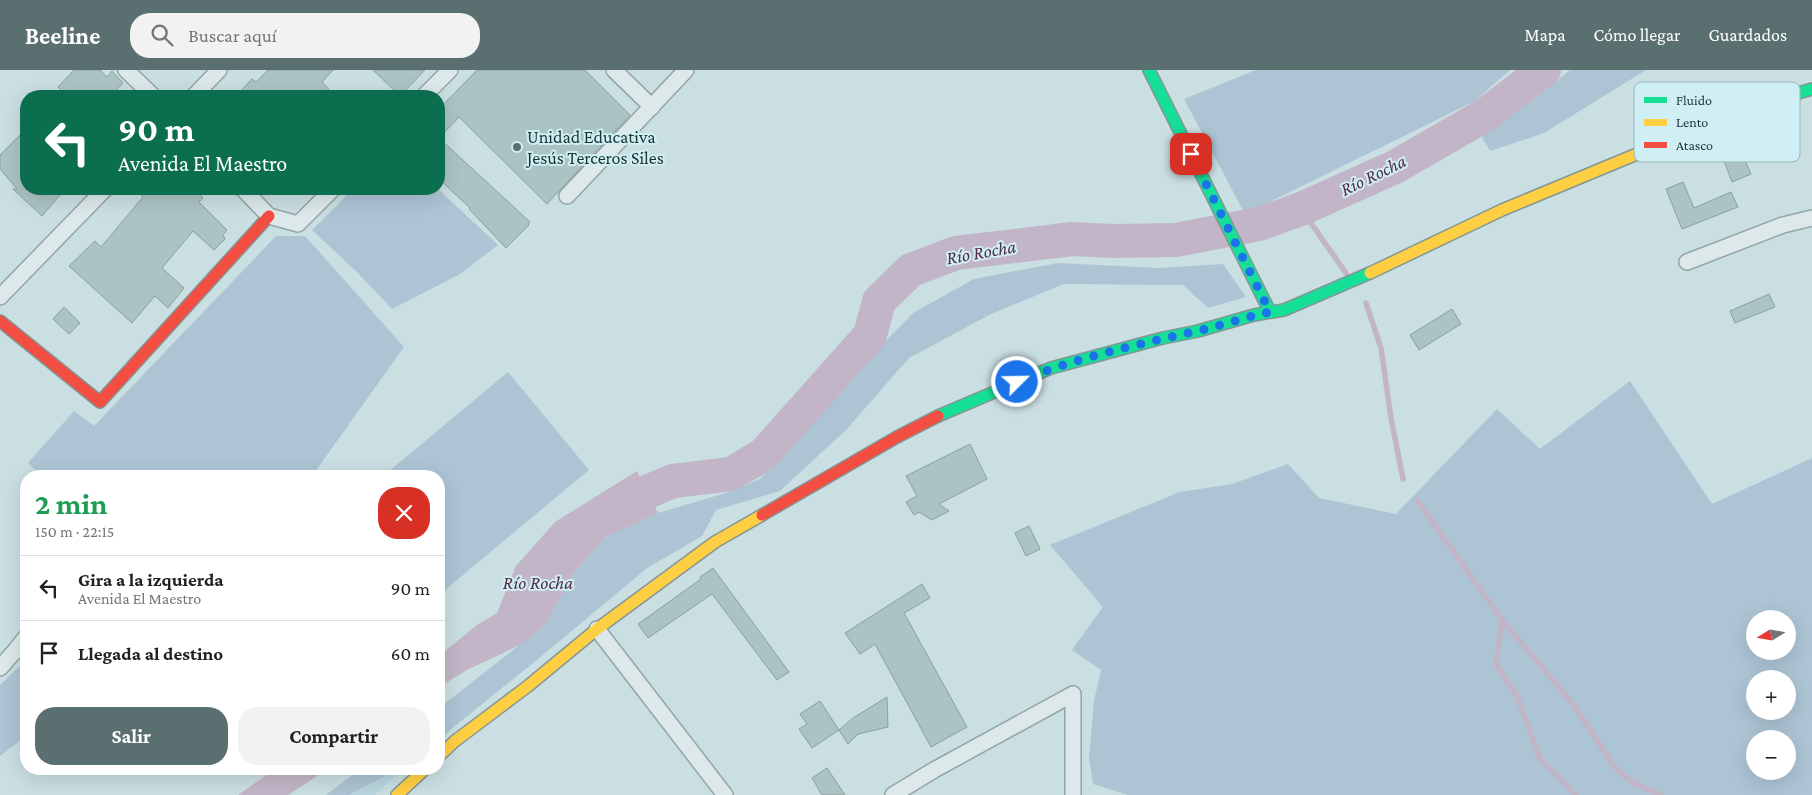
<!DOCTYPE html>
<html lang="es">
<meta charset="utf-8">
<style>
body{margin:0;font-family:"Crimson Pro",serif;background:#f2f2f2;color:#202124;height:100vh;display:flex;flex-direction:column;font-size:19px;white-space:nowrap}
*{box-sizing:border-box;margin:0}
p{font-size:16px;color:#757577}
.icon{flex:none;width:28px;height:28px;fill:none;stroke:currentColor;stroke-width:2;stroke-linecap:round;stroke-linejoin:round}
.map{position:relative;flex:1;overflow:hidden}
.details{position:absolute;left:20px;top:400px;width:425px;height:305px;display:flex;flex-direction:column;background:#fff;border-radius:20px;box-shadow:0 5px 20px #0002}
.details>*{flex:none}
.banner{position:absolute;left:20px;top:20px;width:425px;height:105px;border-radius:20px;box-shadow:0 5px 20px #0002;background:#0b6e4f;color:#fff;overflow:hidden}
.needle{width:32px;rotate:259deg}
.controls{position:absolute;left:1746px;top:540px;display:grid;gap:10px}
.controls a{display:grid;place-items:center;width:50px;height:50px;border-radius:50%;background:#fff;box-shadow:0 5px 20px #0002;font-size:25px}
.pin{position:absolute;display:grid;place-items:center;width:42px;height:42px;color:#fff;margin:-21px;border-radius:10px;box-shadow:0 2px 8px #0006}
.me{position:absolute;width:55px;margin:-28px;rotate:67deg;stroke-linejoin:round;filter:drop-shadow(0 0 4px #0008)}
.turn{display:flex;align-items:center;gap:18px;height:105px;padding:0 15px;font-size:22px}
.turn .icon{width:65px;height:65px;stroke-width:2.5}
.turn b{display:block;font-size:35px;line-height:42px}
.round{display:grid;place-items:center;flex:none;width:52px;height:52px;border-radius:20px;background:#f2f2f2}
.overview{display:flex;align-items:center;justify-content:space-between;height:85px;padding:0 15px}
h1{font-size:30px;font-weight:700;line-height:38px;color:#1e9e55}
.action{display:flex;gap:10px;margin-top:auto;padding:10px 15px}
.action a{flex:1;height:58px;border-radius:20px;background:#5a7070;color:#fff;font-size:20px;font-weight:700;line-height:58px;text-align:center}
.action a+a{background:#f2f2f2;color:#202124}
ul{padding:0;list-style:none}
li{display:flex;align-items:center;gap:15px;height:65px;padding:0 15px;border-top:1px solid #e0e0e0}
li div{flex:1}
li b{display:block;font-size:19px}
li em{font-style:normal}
header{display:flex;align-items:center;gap:30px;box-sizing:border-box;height:70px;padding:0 25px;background:#5a7070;color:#fff}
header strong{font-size:24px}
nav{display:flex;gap:28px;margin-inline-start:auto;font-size:18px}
.search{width:350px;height:45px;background:#f2f2f2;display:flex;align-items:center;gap:12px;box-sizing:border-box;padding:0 18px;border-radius:20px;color:#757577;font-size:19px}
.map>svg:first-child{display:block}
.farmland{fill:#b8d6de}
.green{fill:#adc4d4;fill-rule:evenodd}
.water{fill:#c2b5c7}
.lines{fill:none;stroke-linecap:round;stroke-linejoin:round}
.stream{stroke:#c2b5c7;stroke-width:5.5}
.river{stroke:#c2b5c7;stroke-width:34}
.building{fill:#abc4c3;stroke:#8aa09f}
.street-casing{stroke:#94a5a6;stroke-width:18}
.fast-casing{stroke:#849596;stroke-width:14}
.slow-casing{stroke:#849596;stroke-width:14}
.jam-casing{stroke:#849596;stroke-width:14}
.street{stroke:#dce8ea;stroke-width:15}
.fast{stroke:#16e098;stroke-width:11}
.slow{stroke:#ffcf43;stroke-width:11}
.jam{stroke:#f24e42;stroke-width:11}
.route{stroke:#1a73e8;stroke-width:9;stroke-dasharray:0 16.2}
.poi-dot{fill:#5a7070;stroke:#cfeff4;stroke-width:2}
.labels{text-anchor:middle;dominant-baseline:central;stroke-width:4;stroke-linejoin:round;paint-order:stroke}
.poi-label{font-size:18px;fill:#1d3432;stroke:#cfeff4;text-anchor:start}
.water-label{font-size:19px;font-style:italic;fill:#542c46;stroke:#cfeff4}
.key{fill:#cfeff4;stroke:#9ab7ba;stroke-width:1}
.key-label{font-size:14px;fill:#1d3432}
</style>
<header>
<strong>Beeline</strong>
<div class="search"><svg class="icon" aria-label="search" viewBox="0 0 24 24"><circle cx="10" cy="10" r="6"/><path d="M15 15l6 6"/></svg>Buscar aquí</div>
<nav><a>Mapa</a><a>Cómo llegar</a><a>Guardados</a></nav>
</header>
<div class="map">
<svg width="1812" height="725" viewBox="0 0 1812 725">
<rect width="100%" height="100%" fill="#cadfe2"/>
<path class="farmland" d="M399,699H403L375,725H349Z"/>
<g class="green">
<path d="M1256,0H1510L1475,31L1245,144L1184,29Z"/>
<path d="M1570,0H1646L1544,63L1490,81L1478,60L1546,20Z"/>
<path d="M353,119H438L498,175L460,204L392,239L358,203L312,160Z"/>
<path d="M276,166H305L404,277L312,406H42L28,393L74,341L94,356Z"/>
<path d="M1058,193L1159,198L1223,194L1246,227L1208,238L1183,215L1064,214L991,244L909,288L847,359L780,421L716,440L702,466L647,498L549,580L439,669V638L545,555L574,503L604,468L658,443L729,422L760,409L843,315L913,243L974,209Z"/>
<path d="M508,302L589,400L439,525V406H383Z"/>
<path d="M1630,311L1712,434L1812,388V725H1128L1093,714L1089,689L1094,631L1101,600L1072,580L1103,537L1050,475L1180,422L1232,414L1288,394L1319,428L1396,444L1497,339L1540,379ZM1755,549H1788V581H1755ZM1755,609H1788V641H1755ZM1755,669H1788V701H1755Z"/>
<path d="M26,590V666L0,686V615Z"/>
<path d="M360,699H399L349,725H326Z"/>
</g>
<g class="water">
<path d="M637,401L658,443L604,468L574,503L545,555L522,574L467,600L439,617V586L477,555L497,543L516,496L555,452Z"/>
<path d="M275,699H328L288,725H238Z"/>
</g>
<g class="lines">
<g class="stream">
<path d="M1301,139L1346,203"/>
<path d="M1366,233L1381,278L1391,348L1403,409"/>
<path d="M1417,430L1502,550L1496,594L1517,626L1540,689L1567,715L1575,725"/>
<path d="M1502,550L1573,634L1616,699L1634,713L1661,725"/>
</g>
<path class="river" d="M608,445L633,428L673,411L731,404L764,384L870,265L879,231L911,200L956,183L1072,169L1112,171L1176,170L1259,154L1301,139L1395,97L1485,45L1544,0"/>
</g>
<g class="building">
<path d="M74,0H100L107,7L112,1L123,13L111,26H67L58,17Z"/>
<path d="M268,0H333L322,12L335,26H236L252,9L256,12Z"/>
<path d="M373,0H425L400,26Z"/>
<path d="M477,0H585L630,45L547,134L459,47L439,68L530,152L528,154L529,155L506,178L469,139L470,138L439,109V39Z"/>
<path d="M26,59V119H65L42,146L13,119H17L0,99V85Z"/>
<path d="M1742,83L1751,104L1732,112L1724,91Z"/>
<path d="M1683,112L1694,138L1731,122L1738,137L1682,159L1666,119Z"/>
<path d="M137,119H195L203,128L199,132L227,160L223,165L225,169L214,180L193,161L162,198L184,218L168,238L155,226L132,253L69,196L95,171L101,177L143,127Z"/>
<path d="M1769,224L1775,237L1735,253L1730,241Z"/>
<path d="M64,237L80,253L69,264L53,249Z"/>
<path d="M1452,239L1461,254L1419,280L1410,265Z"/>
<path d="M970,374L987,409L939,434L949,441L932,450L919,442L914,445L906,432L917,426L906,406Z"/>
<path d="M1029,456L1040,479L1026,486L1015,463Z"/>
<path d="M713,498L789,602L777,610L712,524L648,568L638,554L701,509L700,507Z"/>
<path d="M922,514L930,528L904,543L967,657L931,677L875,574L860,584L845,563Z"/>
<path d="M887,627L888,657L858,664L848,674L839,660L853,648Z"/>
<path d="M820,631L839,660L812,678L799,659L807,654L800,644Z"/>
<path d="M827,698L845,725H822L812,708Z"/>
</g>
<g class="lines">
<defs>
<g id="street">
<path d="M126,0L153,26"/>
<path d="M614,0L652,37"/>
<path d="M194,26L219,0"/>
<path d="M424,26L450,0"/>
<path d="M243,119L269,146L298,154L333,119"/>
<path d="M567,126L686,0"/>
<path d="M1687,192L1783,155L1812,148"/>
<path d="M0,227L105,119"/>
<path d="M597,559L725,725"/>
<path d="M26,567L14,582L26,576"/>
<path d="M0,598L14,582"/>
<path d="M893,725L934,700L1073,624V725"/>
</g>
<g id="fast">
<path d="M1149,0L1270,242"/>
<path d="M1637,84L1742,40L1812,19"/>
<path d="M938,346L1051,298L1163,268L1198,261L1254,245L1284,240L1370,203"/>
</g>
<g id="slow">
<path d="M1370,203L1502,140L1637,84"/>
<path d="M439,686L455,671L528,616L597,559L715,472L762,445"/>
<path d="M397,725L425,699"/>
</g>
<g id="jam">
<path d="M0,251L100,332L269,146"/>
<path d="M762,445L897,367L938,346"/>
</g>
</defs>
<use href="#street" class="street-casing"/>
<use href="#fast" class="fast-casing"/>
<use href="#slow" class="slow-casing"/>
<use href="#jam" class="jam-casing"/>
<use href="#street" class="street"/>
<use href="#fast" class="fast"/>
<use href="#slow" class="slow"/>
<use href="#jam" class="jam"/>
</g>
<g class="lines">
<path class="route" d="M1017,312C1075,288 1136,275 1197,261C1221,256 1245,247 1270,242L1191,84"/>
</g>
<circle class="poi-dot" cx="517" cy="77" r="5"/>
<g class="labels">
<g class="poi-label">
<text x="527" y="67">Unidad Educativa<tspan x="527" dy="21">Jesús Terceros Siles</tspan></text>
</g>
<g class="water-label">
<text transform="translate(1373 105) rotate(-26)">Río Rocha</text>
<text transform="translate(981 182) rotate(-10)">Río Rocha</text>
<text x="538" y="512">Río Rocha</text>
</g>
</g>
<rect x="1634" y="12" width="166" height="80" rx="8" class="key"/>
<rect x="1644" y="27" width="23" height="6" fill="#16e098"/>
<rect x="1644" y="49" width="23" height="7" fill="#ffcf43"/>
<rect x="1644" y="72" width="23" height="6" fill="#f24e42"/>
<g class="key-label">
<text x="1676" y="35">Fluido</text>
<text x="1676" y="57">Lento</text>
<text x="1676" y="80">Atasco</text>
</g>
</svg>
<div class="controls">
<a><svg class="needle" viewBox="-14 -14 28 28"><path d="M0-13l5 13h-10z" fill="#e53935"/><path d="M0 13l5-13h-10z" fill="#757577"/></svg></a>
<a>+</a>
<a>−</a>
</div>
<div class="pin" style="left:1191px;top:84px;background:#d93025"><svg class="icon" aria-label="arrive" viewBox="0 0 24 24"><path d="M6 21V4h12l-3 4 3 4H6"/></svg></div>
<svg class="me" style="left:1017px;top:312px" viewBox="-20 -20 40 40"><circle r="17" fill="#1a73e8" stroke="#fff" stroke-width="3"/><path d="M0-11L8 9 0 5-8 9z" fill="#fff"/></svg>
<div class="banner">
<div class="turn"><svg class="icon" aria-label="left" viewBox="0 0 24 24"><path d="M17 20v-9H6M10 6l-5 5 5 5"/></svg><div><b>90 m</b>Avenida El Maestro</div></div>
</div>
<section class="details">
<div class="overview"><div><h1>2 min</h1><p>150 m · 22:15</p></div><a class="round" style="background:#d93025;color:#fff"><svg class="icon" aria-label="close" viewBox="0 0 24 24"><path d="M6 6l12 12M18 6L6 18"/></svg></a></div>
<ul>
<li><svg class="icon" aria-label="left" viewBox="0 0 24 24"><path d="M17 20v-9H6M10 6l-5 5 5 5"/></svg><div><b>Gira a la izquierda</b><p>Avenida El Maestro</p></div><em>90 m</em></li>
<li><svg class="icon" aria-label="arrive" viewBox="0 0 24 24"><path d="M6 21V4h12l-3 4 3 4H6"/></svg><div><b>Llegada al destino</b></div><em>60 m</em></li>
</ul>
<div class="action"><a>Salir</a><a>Compartir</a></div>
</section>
</div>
